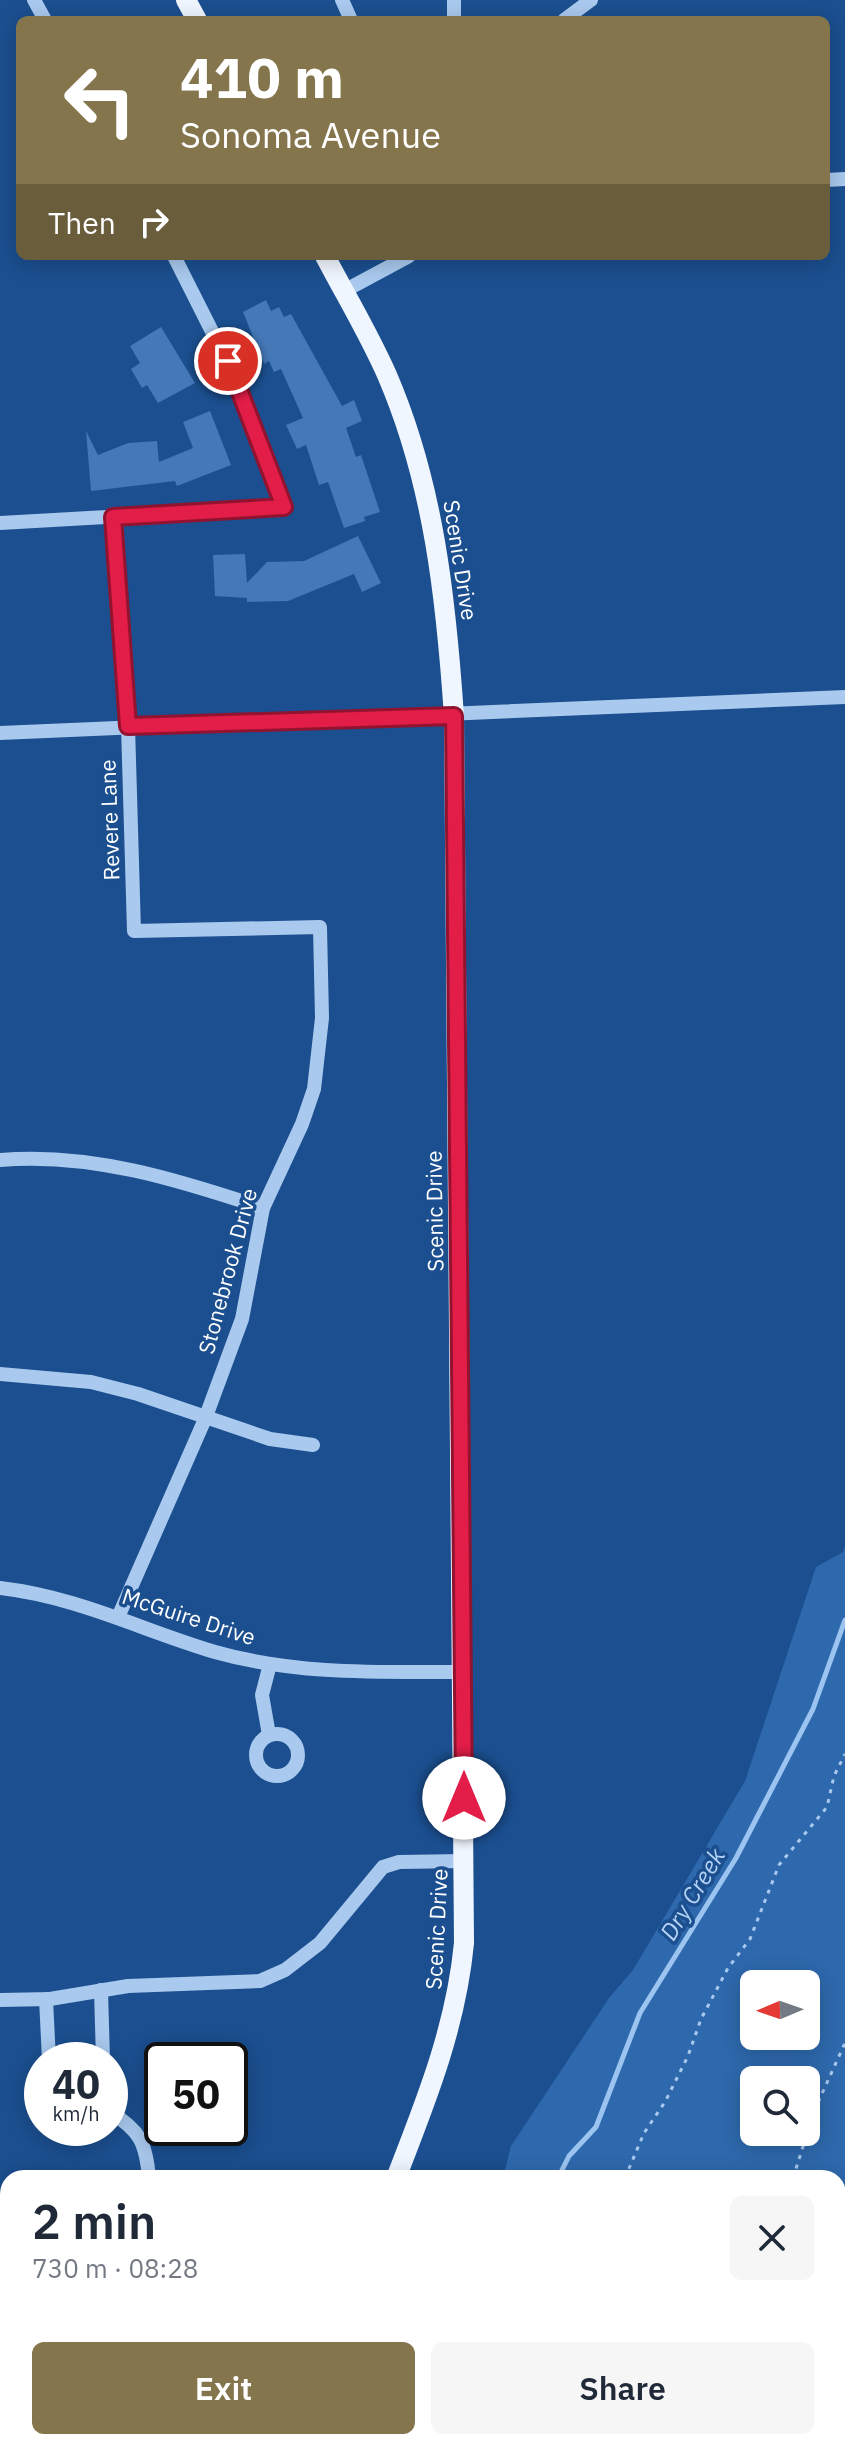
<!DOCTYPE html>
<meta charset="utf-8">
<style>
body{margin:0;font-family:"IBM Plex Sans",sans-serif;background:#f6f6f7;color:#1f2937;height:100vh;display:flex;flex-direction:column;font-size:30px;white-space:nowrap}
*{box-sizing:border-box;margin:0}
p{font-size:26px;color:#747a83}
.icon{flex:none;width:44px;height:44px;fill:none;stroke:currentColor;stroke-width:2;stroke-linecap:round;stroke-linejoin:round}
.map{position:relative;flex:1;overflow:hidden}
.drawer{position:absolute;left:0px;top:2170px;width:846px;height:280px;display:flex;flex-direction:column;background:#fff;border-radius:24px 24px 0 0;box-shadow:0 4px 20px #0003}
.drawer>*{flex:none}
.guide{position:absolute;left:16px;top:16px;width:814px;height:244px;border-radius:12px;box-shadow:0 4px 20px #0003;background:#84754c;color:#fff;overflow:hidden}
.needle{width:52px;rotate:268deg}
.fabs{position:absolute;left:740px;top:1970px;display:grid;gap:16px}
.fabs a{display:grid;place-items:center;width:80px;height:80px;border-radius:12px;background:#fff;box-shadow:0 4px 20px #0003;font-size:40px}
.speed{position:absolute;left:24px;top:2042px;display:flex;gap:16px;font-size:40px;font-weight:700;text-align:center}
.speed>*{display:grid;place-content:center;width:104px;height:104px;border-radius:50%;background:#fff;box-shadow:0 4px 20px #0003;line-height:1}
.speed small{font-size:20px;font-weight:400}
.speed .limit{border:4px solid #111;border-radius:12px;background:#fff;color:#111}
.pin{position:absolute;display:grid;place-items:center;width:68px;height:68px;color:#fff;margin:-34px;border:4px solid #fff;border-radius:50%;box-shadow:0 2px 8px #0007}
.me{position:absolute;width:88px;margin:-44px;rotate:0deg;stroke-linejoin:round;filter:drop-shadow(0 0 6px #0008)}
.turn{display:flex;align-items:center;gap:28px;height:168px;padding:0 32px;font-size:36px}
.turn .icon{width:104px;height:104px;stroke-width:2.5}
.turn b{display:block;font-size:56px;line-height:68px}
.then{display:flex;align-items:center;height:76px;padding:0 32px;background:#0003;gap:16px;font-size:30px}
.round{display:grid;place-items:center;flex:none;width:84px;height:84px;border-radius:12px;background:#f6f6f7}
.overview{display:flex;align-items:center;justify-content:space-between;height:136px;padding:0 32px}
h1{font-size:48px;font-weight:600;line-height:60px}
.primary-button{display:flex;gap:16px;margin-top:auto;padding:16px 32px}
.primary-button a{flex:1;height:92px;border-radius:12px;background:#84754c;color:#fff;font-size:32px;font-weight:600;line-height:92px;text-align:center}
.primary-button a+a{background:#f6f6f7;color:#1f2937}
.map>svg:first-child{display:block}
.green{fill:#2e69ad;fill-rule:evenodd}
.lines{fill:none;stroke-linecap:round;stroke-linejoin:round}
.stream{stroke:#9cc4f0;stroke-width:5}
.building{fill:#4478b7}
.path{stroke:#a9c9ee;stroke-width:3;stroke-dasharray:4 6;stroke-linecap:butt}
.minor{stroke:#a9c9ee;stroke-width:14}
.major{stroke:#f0f6ff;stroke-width:20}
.route-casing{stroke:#92132f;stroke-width:20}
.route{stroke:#e11d48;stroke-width:14}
.labels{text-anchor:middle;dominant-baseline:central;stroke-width:7;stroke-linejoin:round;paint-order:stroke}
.street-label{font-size:22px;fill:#fff;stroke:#1b4f8f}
.water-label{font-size:24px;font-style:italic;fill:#b5d3f5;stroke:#1b4f8f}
</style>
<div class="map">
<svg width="845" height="2450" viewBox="0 0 845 2450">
<rect width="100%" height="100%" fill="#1b4f8f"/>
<path class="green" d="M845,1546V2450H386L390,2442H838V2178H503L511,2146L609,1998L633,1970L745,1781L816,1567L843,1552ZM754,1984H806V2036H754ZM754,2080H806V2132H754Z"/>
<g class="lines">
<g class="stream">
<path d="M558,2178L569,2156L596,2127L640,2013L736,1858L813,1709L845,1620"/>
<path d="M441,2450L445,2442"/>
</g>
</g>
<g class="building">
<path d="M266,300L271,311L279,307L284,317L291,314L342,406L354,400L362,421L346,428L356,457L361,455L380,512L364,517L365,521L344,528L328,482L319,485L306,445L297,449L286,425L303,418L281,369L274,372L269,361L264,364L243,312Z"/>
<path d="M161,327L195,383L158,403L147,385L142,388L131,369L140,363L130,346Z"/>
<path d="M210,411L231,465L177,486L175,481L91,491L86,431L98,455L128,443L157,441L159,462L193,448L183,422Z"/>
<path d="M358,536L381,583L362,592L354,574L288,601L247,602V598L215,596L213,555L245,554L247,583L267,562L304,561Z"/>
</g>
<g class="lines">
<g class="path">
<path d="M625,2178L644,2133L665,2102L688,2056L701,2019L728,1968L750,1939L779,1865L827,1807L834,1776L845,1754"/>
<path d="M793,2178L815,2109L845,2043"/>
<path d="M529,2450L533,2442"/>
<path d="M727,2450L728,2442"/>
</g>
<g class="minor">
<path d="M34,0L45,20"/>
<path d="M342,0L351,20"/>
<path d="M454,0V20"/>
<path d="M564,20L591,0"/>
<path d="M826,180L845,179"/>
<path d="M344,291L409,256"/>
<path d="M113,517L128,726L134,931L320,927L322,1018L314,1089L302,1124L263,1208L242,1319L205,1419L119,1615"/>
<path d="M0,523L284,507L237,381L174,256"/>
<path d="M0,733L845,697"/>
<path d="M0,1160C90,1152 179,1180 263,1208"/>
<path d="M0,1374L91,1382L138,1394L270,1439L313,1445"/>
<path d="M0,1588C78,1597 141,1630 215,1652C296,1675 380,1672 463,1672"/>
<circle cx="277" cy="1755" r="21"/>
<path d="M269,1735L262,1695L270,1664"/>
<path d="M101,1990L103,2060"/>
<path d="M46,1999L49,2060"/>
<path d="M0,2000L50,1999L128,1986L260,1981L285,1970L320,1943L383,1867L399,1862L464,1861"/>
<path d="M110,2112C140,2130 146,2143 149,2178"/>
<path d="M0,2351H8"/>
<path d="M0,2450H4"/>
<path d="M44,2450L79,2442"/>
</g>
<g class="major">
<path d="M186,0L197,20"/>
<path d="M325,256C346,296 369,334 387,375C434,484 446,599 454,716L464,1943C456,2027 426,2101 396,2178"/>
<path d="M323,2450L324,2442"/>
</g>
</g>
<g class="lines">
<defs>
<path id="route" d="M228,361L284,507L113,517L128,726L454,716L464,1798"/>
</defs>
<use href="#route" class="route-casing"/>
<use href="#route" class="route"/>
</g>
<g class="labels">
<g class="street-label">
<text transform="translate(461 560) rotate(81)">Scenic Drive</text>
<text transform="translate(109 820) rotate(-92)">Revere Lane</text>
<text transform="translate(434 1211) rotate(-91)">Scenic Drive</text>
<text transform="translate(227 1271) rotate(-75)">Stonebrook Drive</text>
<text transform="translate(189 1616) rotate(18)">McGuire Drive</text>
<text transform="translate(436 1929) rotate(-87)">Scenic Drive</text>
</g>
<g class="water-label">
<text transform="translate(692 1894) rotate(-59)">Dry Creek</text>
</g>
</g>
</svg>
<div class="fabs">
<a><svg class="needle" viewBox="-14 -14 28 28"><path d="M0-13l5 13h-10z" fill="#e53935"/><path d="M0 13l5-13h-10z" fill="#747a83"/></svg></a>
<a><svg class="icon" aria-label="search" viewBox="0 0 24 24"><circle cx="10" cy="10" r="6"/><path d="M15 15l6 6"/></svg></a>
</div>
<div class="speed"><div>40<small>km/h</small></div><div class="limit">50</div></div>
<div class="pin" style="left:228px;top:361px;background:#d93025"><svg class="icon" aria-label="arrive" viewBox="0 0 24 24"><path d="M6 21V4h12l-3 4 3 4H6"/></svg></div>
<svg class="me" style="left:464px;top:1798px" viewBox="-20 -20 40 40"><circle r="19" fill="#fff"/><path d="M0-13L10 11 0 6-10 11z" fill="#e11d48"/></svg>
<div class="guide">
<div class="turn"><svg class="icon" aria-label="left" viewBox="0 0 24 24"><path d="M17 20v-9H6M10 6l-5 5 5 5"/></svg><div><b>410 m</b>Sonoma Avenue</div></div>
<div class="then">Then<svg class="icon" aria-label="right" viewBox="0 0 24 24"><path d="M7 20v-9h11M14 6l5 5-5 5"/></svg></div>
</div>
<section class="drawer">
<div class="overview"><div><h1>2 min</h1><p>730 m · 08:28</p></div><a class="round"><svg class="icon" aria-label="close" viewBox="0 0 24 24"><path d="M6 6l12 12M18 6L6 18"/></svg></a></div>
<div class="primary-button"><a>Exit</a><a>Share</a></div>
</section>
</div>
